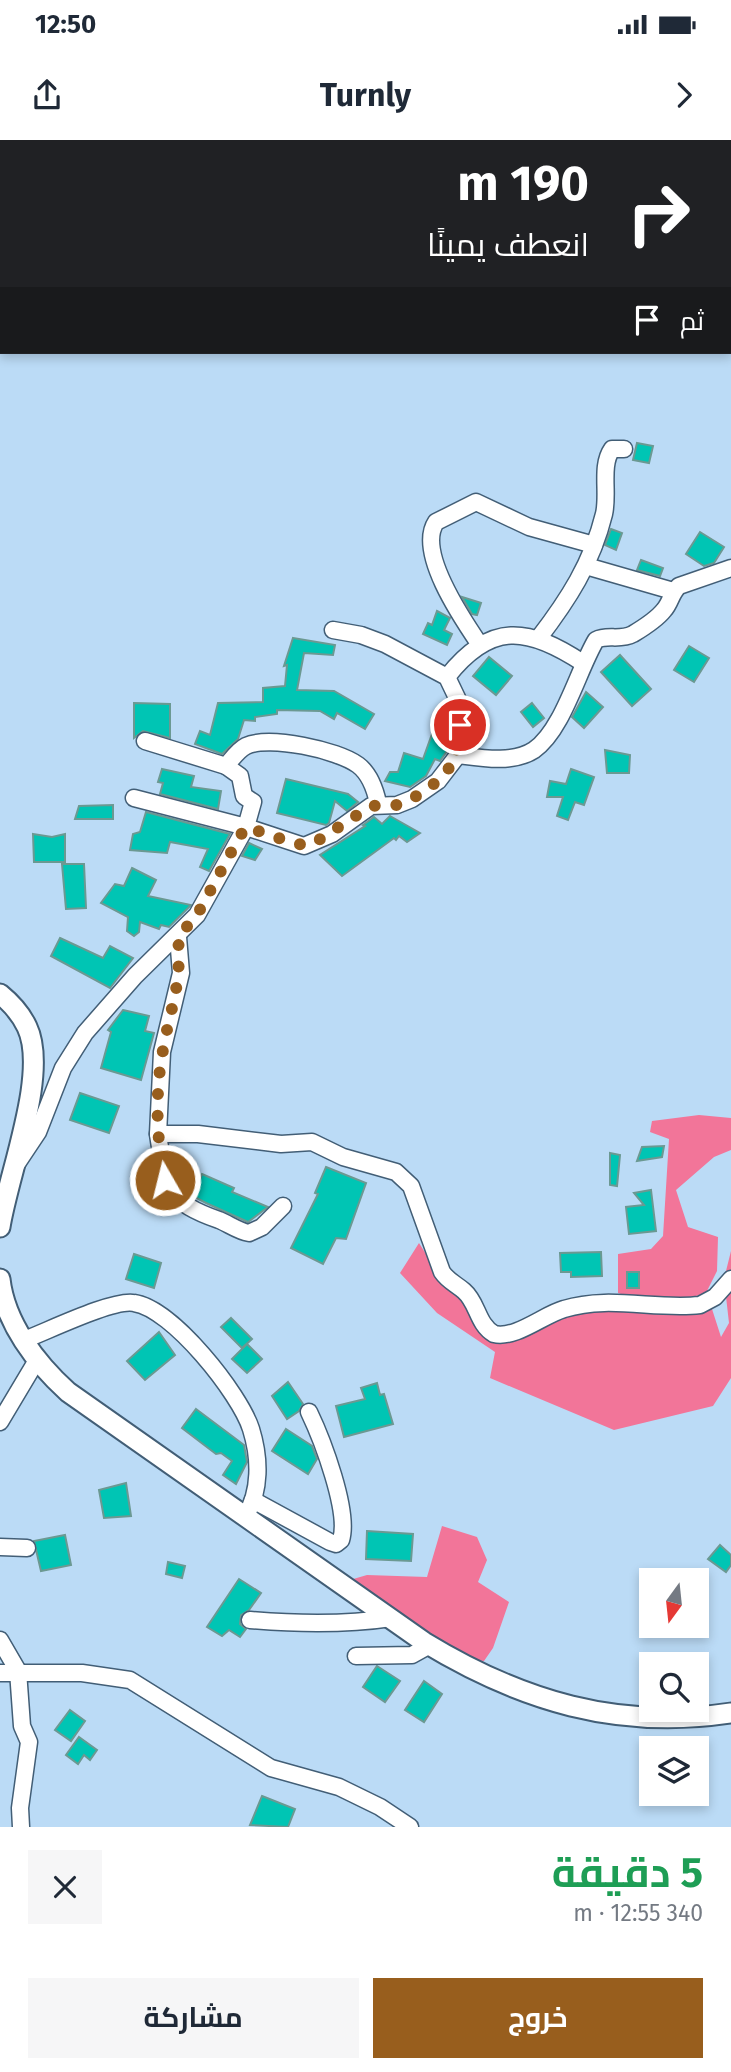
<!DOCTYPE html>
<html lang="ar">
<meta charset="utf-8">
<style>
body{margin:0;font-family:"Fira Sans",Cairo,sans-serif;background:#f6f6f7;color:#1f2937;direction:rtl;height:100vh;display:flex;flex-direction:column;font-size:26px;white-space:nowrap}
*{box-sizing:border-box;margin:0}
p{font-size:23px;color:#747a83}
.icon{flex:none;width:38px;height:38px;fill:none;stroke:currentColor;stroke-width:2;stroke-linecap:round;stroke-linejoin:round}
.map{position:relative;height:1687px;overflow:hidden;direction:ltr}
.details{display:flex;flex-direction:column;background:#fff;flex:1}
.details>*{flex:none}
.top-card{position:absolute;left:0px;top:0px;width:732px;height:214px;box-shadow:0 4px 10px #0003;direction:rtl;background:#202124;color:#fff;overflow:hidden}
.needle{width:46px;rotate:195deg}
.buttons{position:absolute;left:639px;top:1428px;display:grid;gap:14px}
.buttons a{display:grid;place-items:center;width:70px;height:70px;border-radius:0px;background:#fff;box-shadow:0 4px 10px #0003;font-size:35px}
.pin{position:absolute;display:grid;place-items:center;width:60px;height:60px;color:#fff;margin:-30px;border:4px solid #fff;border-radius:50%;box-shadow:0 2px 7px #0007}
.me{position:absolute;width:77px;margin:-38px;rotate:352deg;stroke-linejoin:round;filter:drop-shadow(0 0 5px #0008)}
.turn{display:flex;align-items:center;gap:24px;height:147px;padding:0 28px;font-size:32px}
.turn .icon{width:91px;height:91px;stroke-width:2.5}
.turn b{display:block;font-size:49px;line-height:60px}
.then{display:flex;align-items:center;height:66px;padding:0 28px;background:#0003;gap:14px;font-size:26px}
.round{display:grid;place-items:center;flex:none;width:74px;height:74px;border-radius:0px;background:#f6f6f7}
.overview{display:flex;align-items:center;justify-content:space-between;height:119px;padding:0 28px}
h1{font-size:42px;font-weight:700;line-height:52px;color:#1e9e55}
.cta{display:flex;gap:14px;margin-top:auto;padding:14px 28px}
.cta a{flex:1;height:80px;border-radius:0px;background:#985e1d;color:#fff;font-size:28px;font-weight:700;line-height:80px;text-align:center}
.cta a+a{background:#f6f6f7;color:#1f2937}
.status{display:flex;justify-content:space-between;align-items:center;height:49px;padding:0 35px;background:#fff;direction:ltr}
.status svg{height:19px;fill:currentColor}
header{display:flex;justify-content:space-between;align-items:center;height:91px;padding:0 28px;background:#fff;font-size:32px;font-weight:700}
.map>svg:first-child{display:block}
.green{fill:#f27599}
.building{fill:#00c5b4;stroke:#6b9992;stroke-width:2}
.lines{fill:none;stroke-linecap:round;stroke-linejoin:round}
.minor-casing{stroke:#425e76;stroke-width:19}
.major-casing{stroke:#425e76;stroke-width:23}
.minor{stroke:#fff;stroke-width:16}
.major{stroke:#fff;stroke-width:19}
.route{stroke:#985e1d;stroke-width:12;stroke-dasharray:0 21.6}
</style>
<div class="status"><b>12:50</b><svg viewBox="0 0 49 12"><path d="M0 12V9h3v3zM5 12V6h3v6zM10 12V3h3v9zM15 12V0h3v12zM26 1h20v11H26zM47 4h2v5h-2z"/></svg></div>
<header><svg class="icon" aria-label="forward" viewBox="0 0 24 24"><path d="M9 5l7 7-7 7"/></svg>Turnly<svg class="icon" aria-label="share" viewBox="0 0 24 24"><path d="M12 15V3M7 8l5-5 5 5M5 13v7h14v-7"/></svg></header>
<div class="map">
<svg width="731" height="1687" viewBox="0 0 731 1687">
<rect width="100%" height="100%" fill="#bbdbf6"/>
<g class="green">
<path d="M699,975L731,978V1010L714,1017L676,1050L688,1087L718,1097L717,1131L706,1153C675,1163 650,1164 618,1153V1114L651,1109L663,1096L669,999L650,992L652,981Z"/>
<path d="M419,1103L441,1138L472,1167L491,1195L567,1170L712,1169L721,1197L729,1183L724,1139L731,1111V1238L713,1266L614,1290L490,1238L495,1212L437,1173L400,1133Z"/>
<path d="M442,1386L477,1397L487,1420L478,1442L509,1462L493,1508L484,1521L465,1520L343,1442L367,1435L427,1437Z"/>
</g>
<g class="building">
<path d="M637,303L653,306L649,323L633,320Z"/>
<path d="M611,389L622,393L616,410L605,405Z"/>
<path d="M700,392L724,407L714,423L704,426L686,414Z"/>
<path d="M641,420L663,428L660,436L637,430Z"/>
<path d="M462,457L481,463L477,475L472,474Z"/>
<path d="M437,471L450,478L444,490L452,494L447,505L423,494L428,483L432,485Z"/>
<path d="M293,498L335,505L333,515L304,513L297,550L334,551L374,574L365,589L337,573L334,579L320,571L277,570V574L255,577V581L244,580L238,599L222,614L195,604L200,591L210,595L218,563L263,562V548L285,546L287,525L284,526Z"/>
<path d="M689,506L709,518L694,542L674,530Z"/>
<path d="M620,515L651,549L632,566L601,532Z"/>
<path d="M489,517L512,536L496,555L473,536Z"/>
<path d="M586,552L603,567L584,588L572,577Z"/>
<path d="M134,563L170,564V598L143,591L134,598Z"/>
<path d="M532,563L544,578L533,587L521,572Z"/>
<path d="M432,594L447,600V611L440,621L435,619L426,636L410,647L385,641L390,632H398L404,613L423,619Z"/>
<path d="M605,610L630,615L629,633H607Z"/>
<path d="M162,629L194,636L191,647L221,651L218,669L160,654L163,643L158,642Z"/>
<path d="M571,629L594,637L584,665L575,662L568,680L557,676L563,657H547L550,641L566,644Z"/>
<path d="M286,639L348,654L358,662L347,671L335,661L329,683L326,685L277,673Z"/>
<path d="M113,665V679H75L79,666Z"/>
<path d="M146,672L230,694L209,731L200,727L208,709L170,702L167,713L130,710L133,694L140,692Z"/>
<path d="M390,676L420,693L407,702L399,696L396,700L394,698L342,736L320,715L365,686L363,685L374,677L382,684Z"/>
<path d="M33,694L52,697L65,694V722H34Z"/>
<path d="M249,703L262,709L255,720L242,716Z"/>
<path d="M62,724H84L86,768L66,769Z"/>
<path d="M132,728L156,740L148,756L191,765L169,787L161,785L159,789L140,782L139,792L134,796L127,791L128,777L101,763L115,744L124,746Z"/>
<path d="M60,798L103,818L110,806L133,818L110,848L51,816Z"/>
<path d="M123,870L149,876L145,891L154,893L141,940L101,928L111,892L108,890Z"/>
<path d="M80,953L119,966L109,993L70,980Z"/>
<path d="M664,1006L662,1017L637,1021L642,1007Z"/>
<path d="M610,1013L620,1015L617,1046L610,1045Z"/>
<path d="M326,1027L366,1043L346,1099L336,1098L323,1124L291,1108L318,1054L315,1053Z"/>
<path d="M202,1034L234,1048L232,1052L268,1067L248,1082L206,1063L189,1054L182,1042L197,1046Z"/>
<path d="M651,1050L656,1091L629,1094L626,1067L644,1065L634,1053Z"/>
<path d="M601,1112L602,1136L571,1137V1132H561L560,1113Z"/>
<path d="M134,1114L161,1123L154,1148L126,1139Z"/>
<rect x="627" y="1132" width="12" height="16"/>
<path d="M231,1178L252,1199L242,1208L221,1187Z"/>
<path d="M159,1192L175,1215L145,1240L127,1221Z"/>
<path d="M247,1204L262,1219L247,1233L232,1219Z"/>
<path d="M288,1242L303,1264L299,1271L287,1279L272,1256Z"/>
<path d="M377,1243L380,1255L384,1254L393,1284L344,1297L336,1266L365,1259L361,1248Z"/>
<path d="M196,1269L244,1305L247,1322L236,1344L223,1335L232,1321L221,1313L216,1314L182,1288Z"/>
<path d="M286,1289L312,1306L317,1319L308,1334L272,1311Z"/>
<path d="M126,1343L131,1376L104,1378L99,1350Z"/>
<path d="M367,1391L413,1394L411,1421L366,1419Z"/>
<path d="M65,1395L71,1425L41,1431L34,1401Z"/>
<path d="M720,1405L731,1415V1425L726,1432L708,1419Z"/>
<path d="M168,1422L185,1426L182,1438L166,1434Z"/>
<path d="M239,1439L261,1453L249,1470L241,1475L240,1484L246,1489L240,1497L229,1490L222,1496L207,1487Z"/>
<path d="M377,1526L400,1541L385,1562L363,1547Z"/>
<path d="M424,1541L442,1554L424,1582L405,1570Z"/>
<path d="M70,1570L85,1581L71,1601L55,1590Z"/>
<path d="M79,1597L97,1610L90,1620L84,1615L78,1624L66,1615Z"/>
<path d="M262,1656L295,1669L288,1687L250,1685Z"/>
</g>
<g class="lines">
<defs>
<g id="minor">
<path d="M538,0L542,2"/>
<path d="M676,2L679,0"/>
<path d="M586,426L673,451"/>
<path d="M538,499C568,460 592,423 604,374C609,353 600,326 612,309H624"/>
<path d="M480,505C463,480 416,412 436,382L476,362L529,387L594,405"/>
<path d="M447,537C491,481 528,487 583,523"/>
<path d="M145,601L226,626C232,619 238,610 246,606C269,595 338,610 358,625C370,634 375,649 378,663"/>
<path d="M458,615C481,618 513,624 534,610C563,590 578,530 596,500C607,494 620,501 633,494C643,488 657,479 664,470C671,462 671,453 679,446L731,428"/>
<path d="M134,658L246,687L304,706L332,694L371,666L397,665L412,659L438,641L458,615V560L447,537L385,504L361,495L333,490"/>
<path d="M178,797L181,833L162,912L158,994H198L281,1004L312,1002L343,1017L396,1032L411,1046L442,1132C448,1141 456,1144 464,1151C478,1163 477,1184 494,1194C516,1199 543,1175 564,1169C609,1155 655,1170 700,1165L715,1157L731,1139"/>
<path d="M158,994C166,1047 165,1061 219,1080C229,1084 238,1091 249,1093L262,1087L283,1066"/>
<path d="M16,1025L38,992L63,928L85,893L135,836L197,775L246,687L253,662L244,656L240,636L226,626"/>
<path d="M24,1200C48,1191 113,1159 134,1163C172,1168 240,1254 251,1289C260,1318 261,1351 245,1377"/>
<path d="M0,1282L37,1220"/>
<path d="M253,1360L330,1402L336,1404L341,1400C350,1372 322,1299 309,1272"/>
<path d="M0,1407L27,1408"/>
<path d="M250,1480C297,1484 345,1485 391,1478"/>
<path d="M0,1500L18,1531L22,1586L29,1602L20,1668L21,1687"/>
<path d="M356,1516L412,1515L430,1505"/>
<path d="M0,1533H82L130,1540L271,1628L339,1647L380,1667L410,1687"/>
</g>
<g id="major">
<path d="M0,854C11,863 21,874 27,887C49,933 8,1035 0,1087"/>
<path d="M0,1139C5,1183 36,1223 68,1252L424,1502C521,1561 617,1590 731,1573"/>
</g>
</defs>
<use href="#minor" class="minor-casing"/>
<use href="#major" class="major-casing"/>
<use href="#minor" class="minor"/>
<use href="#major" class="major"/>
</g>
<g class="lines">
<path class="route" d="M165,1040C156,999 155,952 163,910C171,864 182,846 178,797L197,775L240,696L246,687L296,704L311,705L371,666L397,665L412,659L438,641L455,621L460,585"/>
</g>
</svg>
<div class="buttons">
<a><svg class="needle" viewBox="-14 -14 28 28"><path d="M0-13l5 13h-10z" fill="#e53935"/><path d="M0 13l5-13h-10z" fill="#747a83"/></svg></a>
<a><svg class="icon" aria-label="search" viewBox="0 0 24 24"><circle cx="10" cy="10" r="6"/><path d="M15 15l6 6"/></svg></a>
<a><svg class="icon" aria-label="layers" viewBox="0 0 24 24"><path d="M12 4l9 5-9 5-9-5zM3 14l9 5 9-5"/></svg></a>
</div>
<div class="pin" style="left:460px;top:585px;background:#d93025"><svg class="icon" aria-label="arrive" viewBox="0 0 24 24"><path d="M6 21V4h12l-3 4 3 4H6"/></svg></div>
<svg class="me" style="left:165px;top:1040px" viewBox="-20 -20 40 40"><circle r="17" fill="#985e1d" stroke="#fff" stroke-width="3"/><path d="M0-11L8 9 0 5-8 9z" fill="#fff"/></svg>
<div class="top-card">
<div class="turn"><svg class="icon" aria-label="right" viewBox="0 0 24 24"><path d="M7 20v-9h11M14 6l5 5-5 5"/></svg><div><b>190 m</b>انعطف يمينًا</div></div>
<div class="then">ثم<svg class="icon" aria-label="arrive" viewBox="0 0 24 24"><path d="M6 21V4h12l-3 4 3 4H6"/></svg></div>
</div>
</div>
<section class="details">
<div class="overview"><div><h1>5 دقيقة</h1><p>340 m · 12:55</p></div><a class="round"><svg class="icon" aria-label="close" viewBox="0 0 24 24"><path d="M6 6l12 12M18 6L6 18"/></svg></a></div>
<div class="cta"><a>خروج</a><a>مشاركة</a></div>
</section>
